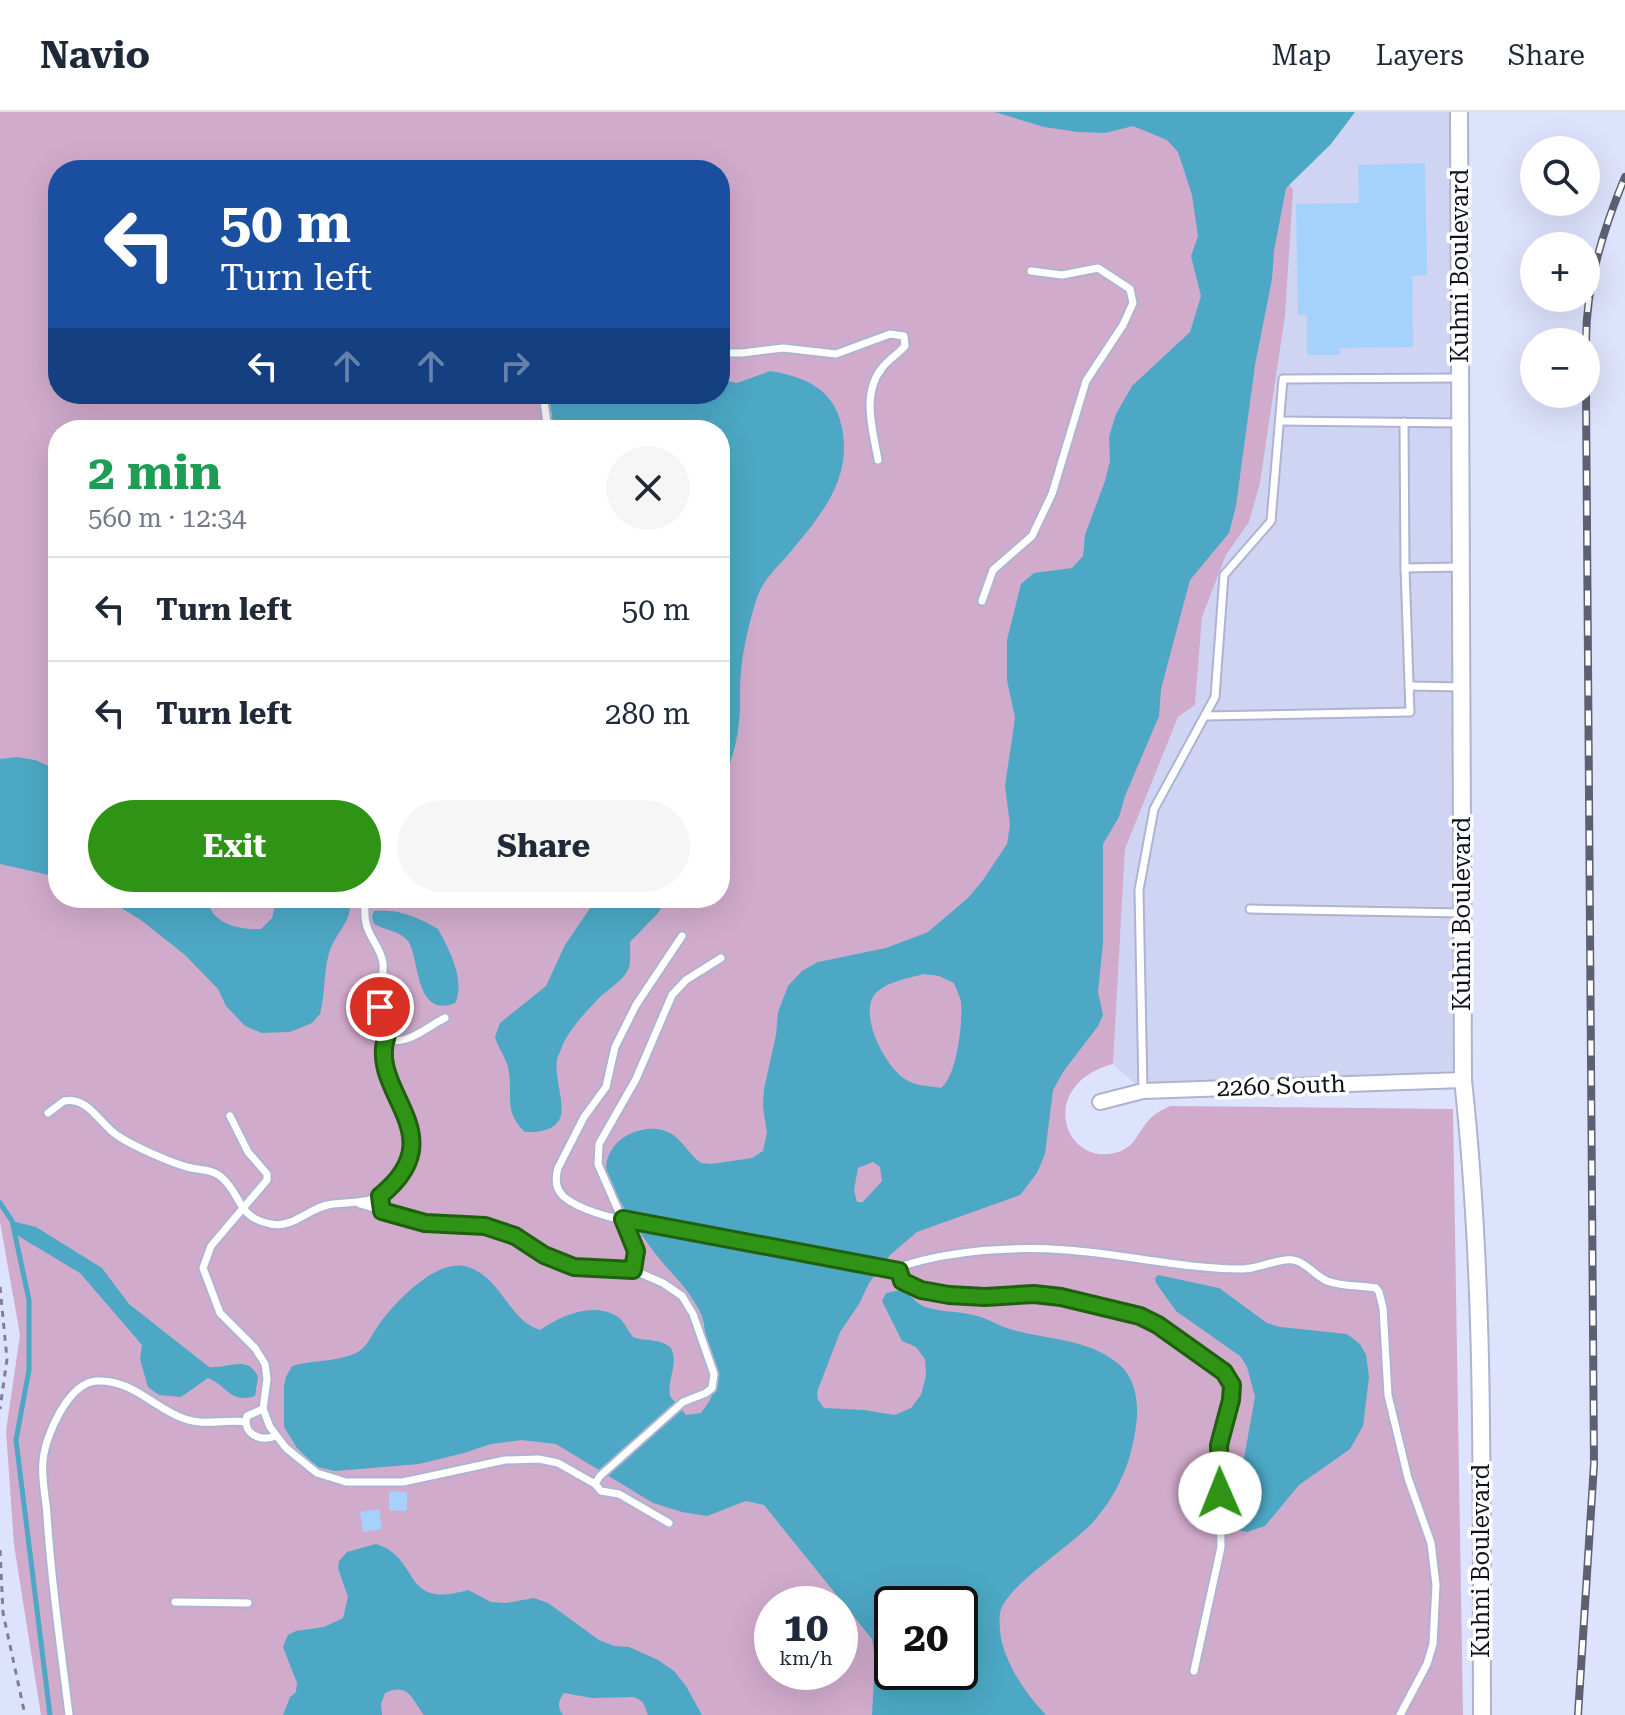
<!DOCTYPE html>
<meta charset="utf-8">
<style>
body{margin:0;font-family:"Roboto Serif",serif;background:#f6f6f7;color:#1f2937;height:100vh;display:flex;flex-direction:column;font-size:30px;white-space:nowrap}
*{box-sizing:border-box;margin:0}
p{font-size:26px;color:#747a83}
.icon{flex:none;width:44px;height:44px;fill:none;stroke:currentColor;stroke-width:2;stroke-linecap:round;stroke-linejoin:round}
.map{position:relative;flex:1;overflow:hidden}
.sheet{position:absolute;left:48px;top:308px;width:682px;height:488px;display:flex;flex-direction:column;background:#fff;border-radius:32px;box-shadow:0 8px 32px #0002}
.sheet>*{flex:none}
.guide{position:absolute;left:48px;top:48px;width:682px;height:244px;border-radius:32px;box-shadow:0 8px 32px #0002;background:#1a4fa0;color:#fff;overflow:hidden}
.controls{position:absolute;left:1520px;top:24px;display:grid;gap:16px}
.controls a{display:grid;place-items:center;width:80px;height:80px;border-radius:50%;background:#fff;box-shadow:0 8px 32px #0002;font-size:40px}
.speed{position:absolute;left:754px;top:1474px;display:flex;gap:16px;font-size:40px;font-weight:700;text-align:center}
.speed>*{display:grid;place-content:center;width:104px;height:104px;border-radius:50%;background:#fff;box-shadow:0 8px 32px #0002;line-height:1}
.speed small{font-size:20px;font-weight:400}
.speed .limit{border:4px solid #111;border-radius:12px;background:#fff;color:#111}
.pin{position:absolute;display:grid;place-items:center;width:68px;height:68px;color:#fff;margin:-34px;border:4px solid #fff;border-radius:50%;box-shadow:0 2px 8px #0007}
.me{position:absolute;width:88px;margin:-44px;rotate:359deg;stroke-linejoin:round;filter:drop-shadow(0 0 6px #0008)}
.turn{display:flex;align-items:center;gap:28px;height:168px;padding:0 40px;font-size:36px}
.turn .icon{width:104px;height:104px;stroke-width:2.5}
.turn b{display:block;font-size:56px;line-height:68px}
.lanes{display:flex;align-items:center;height:76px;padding:0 40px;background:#0003;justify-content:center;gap:40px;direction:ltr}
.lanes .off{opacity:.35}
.round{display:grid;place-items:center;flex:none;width:84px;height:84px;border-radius:42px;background:#f6f6f7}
.summary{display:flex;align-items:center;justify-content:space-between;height:136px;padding:0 40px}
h1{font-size:48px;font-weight:700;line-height:60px;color:#1e9e55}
.primary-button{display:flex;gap:16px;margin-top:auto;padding:16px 40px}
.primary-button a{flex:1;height:92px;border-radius:48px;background:#2f9315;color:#fff;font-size:32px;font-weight:700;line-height:92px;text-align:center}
.primary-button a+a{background:#f6f6f7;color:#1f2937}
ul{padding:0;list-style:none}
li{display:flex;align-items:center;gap:24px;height:104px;padding:0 40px;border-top:2px solid #e0e1e3}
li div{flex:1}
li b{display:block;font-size:30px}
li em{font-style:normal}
header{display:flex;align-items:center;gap:48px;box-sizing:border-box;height:112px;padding:0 40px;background:#fff;border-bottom:2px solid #e0e1e3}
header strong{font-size:38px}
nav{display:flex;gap:44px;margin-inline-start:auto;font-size:28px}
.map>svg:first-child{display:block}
.built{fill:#ced4f2}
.green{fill:#d1abcc;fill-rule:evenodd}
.water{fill:#4ca8c5;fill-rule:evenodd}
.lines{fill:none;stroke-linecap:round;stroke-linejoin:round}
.stream{stroke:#4ca8c5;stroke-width:5}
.building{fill:#a5d1fd}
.service-casing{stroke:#adb3d1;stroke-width:11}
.minor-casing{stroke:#adb3d1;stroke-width:18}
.tertiary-casing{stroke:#adb3d1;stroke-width:20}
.path{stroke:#7d8193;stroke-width:3;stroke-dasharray:6 6;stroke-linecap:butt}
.service{stroke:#fff;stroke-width:7}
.minor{stroke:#fff;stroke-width:14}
.tertiary{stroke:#fff;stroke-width:16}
.rail-casing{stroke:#5c6070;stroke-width:8}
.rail{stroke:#fff;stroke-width:5;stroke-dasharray:15;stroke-linecap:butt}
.route-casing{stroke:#1f600e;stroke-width:20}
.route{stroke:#2f9315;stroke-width:14}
.labels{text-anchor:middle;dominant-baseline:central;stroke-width:7;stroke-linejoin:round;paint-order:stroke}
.street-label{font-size:24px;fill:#0f111b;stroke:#fff}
</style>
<header>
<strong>Navio</strong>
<nav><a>Map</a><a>Layers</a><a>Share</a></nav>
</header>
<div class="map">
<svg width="1625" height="1603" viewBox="0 0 1625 1603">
<rect width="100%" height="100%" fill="#dee3fd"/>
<path class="built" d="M1186,0H1459L1463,968L1143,979L1113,952L1125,737L1178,605L1195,593L1202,505L1226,443L1249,410L1260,371L1285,204L1292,78Z"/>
<path class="green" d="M0,0H1186L1256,25L1293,78L1285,204L1260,371L1249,410L1226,443L1202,505L1195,593L1178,605L1125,737L1113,952C1034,973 1065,1060 1121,1039C1136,1033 1139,1018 1149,1008C1155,1001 1162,998 1170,994L1453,997L1463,1603H41L14,1433L6,1319L20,1223L0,1110ZM58,58H720V282H58ZM58,318H720V786H58ZM772,1492H840V1560H772ZM892,1492H960V1560H892Z"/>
<g class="water">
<path d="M995,0H1355L1331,32L1286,76L1274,139L1272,167L1255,253L1236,394L1229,421L1190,468L1161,577L1159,604L1125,684L1119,705L1103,732V831L1098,880L1103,903L1098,914L1063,960L1053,978L1045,1042L1037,1061L1020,1083L917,1120L890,1143L869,1171L859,1192L840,1220L817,1280L818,1288L824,1296L864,1298L895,1303L911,1296L921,1283L926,1264L925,1247L916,1235L902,1229L882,1189L886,1181L901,1178C911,1182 915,1191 925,1195C941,1200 957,1199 973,1203C985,1205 995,1212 1007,1216C1043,1228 1085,1225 1116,1250C1133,1262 1138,1284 1137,1304C1134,1341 1122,1375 1098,1404C1077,1432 1006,1472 1000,1501C999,1510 1000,1523 1002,1531C1010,1559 1026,1582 1046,1603H872L875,1546L872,1527L764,1393L746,1389L707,1404L682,1400L653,1391L556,1332L521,1328L491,1332L464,1341L419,1352L335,1359L317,1355L297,1336L284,1315V1274L286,1265L292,1254C312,1248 339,1250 358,1240C368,1234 373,1220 380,1211C397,1188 438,1145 468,1155C502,1166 508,1208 540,1218C561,1204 593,1189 618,1205C624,1209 628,1219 633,1225C647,1230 660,1226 671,1236C679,1253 667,1266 670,1284L686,1303L701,1301C722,1274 717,1264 707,1233C705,1224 705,1213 702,1204C690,1177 671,1162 654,1140C639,1119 615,1086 607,1061C604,1052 609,1040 615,1033C629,1017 658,1010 676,1025C685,1033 691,1044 701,1051L711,1052L752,1046L763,1039L767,1021L763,995L764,977L776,923L778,900L788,874L802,859L818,850L886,836L928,820L968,786L983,768L1007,732L1010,713L1005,674L1015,606L1007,568V528L1021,472L1034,461L1072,456L1083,444L1085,423L1105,369L1110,349L1109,325L1116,302L1132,274L1190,220L1201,184L1191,144L1198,124L1192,83L1178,40L1167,28L1133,14L1105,21L1078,20L1044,15ZM924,862L939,864L954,871C956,877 960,884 961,890C963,910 957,964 941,976C930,974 914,974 905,967C885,955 856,899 877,880C889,869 909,866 924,862ZM873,1050L880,1055L882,1069L863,1090H857L854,1078L858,1056ZM892,1492H960V1560H892Z"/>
<path d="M770,259C801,264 831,275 840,308C856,365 821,403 787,444C776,456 764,468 758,483C751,502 742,541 741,561C739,577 741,594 739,610C737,634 728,658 720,681V318H554L549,282H720V267L737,271Z"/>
<path d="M17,645L35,648L58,658V765L0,752V647Z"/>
<path d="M105,786H208C209,812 240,818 261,817L272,806L277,786H349C354,806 340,816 332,833C323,853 326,880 320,902L312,911L290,920L262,921L245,914L226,894L218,877L185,843L141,808Z"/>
<path d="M597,786H667L658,801L630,830C630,838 631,848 629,855C625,868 608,877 599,886C587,899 572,914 564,930C562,935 559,942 557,947C552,978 585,1021 525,1020C502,998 514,981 508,955C505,944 498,936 495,925L500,911L546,874L565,833Z"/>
<path d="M374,799C397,796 420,806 438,817C449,837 466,869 455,891C415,907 420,847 408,829C400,819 385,818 374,812L372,804Z"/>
<path d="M12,1109L36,1115L102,1156L129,1192L209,1255C228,1257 248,1242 258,1265L255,1284C230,1292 228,1274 208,1266L181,1285L159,1283L148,1275L140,1247L142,1233L80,1161L15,1122Z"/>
<path d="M1158,1163L1219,1176L1267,1211L1280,1215L1347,1222L1360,1232L1366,1243L1369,1265L1363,1314L1350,1337L1299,1373L1265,1414L1247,1420L1239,1418L1234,1402L1255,1285L1247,1255L1240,1244L1176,1199L1156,1171L1155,1166Z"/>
<path d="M376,1432C422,1446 400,1498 468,1478L491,1490L506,1491L534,1486L548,1491L599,1528L614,1534L629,1535L658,1548L674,1559L686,1574L702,1603H648L643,1590L634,1585L592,1586L564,1581C558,1589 557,1595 563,1603H424C412,1587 408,1570 385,1581L381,1592L382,1603H283L290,1585L296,1580L297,1571L283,1535L288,1523L296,1519L324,1515L343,1506L348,1485L338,1456L339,1449L347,1440Z"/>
</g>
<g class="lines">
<path class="stream" d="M0,1091L12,1109L29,1188V1258L16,1328L50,1603"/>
</g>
<g class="building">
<path d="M1425,51L1427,163L1412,164L1413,235L1340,236V243H1307V203H1298L1296,92L1359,91L1358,53Z"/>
<path d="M389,1379L407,1380V1399L389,1398Z"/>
<path d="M379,1397L382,1417L363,1420L360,1400Z"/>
</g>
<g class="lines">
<defs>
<g id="service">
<path d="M720,241H742L783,236L836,242L890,222L904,224L905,234C898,242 889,247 882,256C861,282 873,318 878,348"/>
<path d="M543,282L548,318"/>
<path d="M1280,309L1458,311"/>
<path d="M1405,456L1461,455"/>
<path d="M982,489L993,458L1032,424L1052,382L1086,269L1123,213L1133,191L1130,177L1098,156L1062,163L1031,159"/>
<path d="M1409,574L1461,575"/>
<path d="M1206,604L1410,600L1405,456L1404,310"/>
<path d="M365,786C365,794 364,803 366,811C369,826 381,836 383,851C385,869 366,940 406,927C420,923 432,912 445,906"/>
<path d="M1250,797L1462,801"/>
<path d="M682,824L636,893L615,935L606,975L584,1005L558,1056C555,1066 555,1076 563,1084C589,1107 658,1114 693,1121C761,1133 831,1143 899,1159"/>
<path d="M1143,979L1139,778L1154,697L1215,585L1224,463L1271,409L1283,267L1458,266"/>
<path d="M48,1001L64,989C90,985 99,1012 118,1024C133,1034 173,1052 191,1056C200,1058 211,1057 220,1064C242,1081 236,1106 271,1112C294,1117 310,1094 333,1092C369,1089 391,1091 407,1051C426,1003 370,968 387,923"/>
<path d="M230,1004L248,1040L267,1062V1068L211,1134L203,1156L220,1201L255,1236L265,1252L267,1267L263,1297L270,1315L286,1336L317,1361L346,1370H403L505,1348L539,1347L558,1351L595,1372"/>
<path d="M360,1092L425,1111L485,1114L515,1124L544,1143L574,1155L633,1158L663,1171L682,1184L693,1202L714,1262L712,1276L706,1281L683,1290L600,1364L595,1372L601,1379L619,1382L669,1411"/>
<path d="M633,1158L636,1139L598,1052L599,1032L636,967L672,883L686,868L721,846"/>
<path d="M263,1297L247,1304C242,1322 260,1330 276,1324"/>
<path d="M175,1490L248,1491"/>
<path d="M1194,1559L1221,1435L1219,1333L1233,1280L1224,1260L1198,1239L1158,1213L1140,1204L1061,1185L1034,1182L985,1185L949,1183L921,1178L899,1165V1157L902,1154C953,1138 1013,1134 1066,1138C1125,1142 1183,1157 1243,1157C1260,1157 1281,1144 1297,1149C1308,1153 1316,1164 1327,1169C1343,1175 1359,1173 1376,1176L1379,1180L1383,1196L1388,1283L1408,1366L1431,1431L1436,1473L1433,1532L1427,1552L1400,1603"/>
<path d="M69,1603C61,1536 51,1470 47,1403C46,1386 41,1367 43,1349C45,1323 69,1270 97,1269C132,1267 155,1297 185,1307C204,1314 226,1307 246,1310"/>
</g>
<path id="minor" d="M1100,990L1143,979L1463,968"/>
<path id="tertiary" d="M1459,0L1463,968C1486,1178 1481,1392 1482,1603"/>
</defs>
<use href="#service" class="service-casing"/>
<use href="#minor" class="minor-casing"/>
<use href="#tertiary" class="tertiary-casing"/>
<g class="path">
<path d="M0,1175L7,1247L0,1297"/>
<path d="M0,1438L3,1501L25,1603"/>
</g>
<use href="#service" class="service"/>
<use href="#minor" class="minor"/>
<use href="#tertiary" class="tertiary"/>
<defs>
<g id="rail">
<path d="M1586,230C1586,172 1603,118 1625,65"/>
<path d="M1578,1603L1594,1352L1586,282"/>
</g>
</defs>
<use href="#rail" class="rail-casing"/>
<use href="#rail" class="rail"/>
</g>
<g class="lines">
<defs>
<path id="route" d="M380,895L382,916L387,923C366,980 457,1022 380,1084L382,1099L425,1111L485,1114L515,1124L544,1143L574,1155L633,1158L636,1139L623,1107L899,1159L902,1169L921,1178L949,1183L985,1185L1034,1182L1061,1185L1140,1204L1158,1213L1224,1260L1232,1273L1231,1288L1219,1333L1220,1381"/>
</defs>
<use href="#route" class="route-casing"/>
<use href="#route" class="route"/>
</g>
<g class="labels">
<g class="street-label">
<text transform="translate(1460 154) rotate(-90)">Kuhni Boulevard</text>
<text transform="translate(1462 802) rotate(-90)">Kuhni Boulevard</text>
<text transform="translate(1281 974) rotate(-2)">2260 South</text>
<text transform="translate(1481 1449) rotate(-90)">Kuhni Boulevard</text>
</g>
</g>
</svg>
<div class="controls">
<a><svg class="icon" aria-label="search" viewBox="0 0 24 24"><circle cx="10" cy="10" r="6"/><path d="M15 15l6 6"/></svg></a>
<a>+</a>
<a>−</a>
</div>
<div class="speed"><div>10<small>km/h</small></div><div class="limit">20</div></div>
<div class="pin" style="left:380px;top:895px;background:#d93025"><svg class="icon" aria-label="arrive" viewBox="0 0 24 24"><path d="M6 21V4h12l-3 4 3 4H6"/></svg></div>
<svg class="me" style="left:1220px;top:1381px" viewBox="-20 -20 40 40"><circle r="19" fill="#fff"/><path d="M0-13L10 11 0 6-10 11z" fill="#2f9315"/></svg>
<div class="guide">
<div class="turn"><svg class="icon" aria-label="left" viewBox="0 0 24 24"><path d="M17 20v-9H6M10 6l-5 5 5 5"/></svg><div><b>50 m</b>Turn left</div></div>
<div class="lanes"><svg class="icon" aria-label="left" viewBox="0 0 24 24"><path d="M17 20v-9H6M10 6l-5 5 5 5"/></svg><svg class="icon off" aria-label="ahead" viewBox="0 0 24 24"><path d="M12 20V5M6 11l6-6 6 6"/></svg><svg class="icon off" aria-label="ahead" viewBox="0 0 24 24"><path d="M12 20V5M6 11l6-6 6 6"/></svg><svg class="icon off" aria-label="right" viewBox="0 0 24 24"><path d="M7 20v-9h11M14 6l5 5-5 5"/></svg></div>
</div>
<section class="sheet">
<div class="summary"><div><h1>2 min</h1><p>560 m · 12:34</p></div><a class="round"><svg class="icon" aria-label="close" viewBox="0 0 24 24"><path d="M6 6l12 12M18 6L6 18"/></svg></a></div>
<ul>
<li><svg class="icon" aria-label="left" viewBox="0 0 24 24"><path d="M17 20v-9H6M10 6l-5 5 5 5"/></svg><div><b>Turn left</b></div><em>50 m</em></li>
<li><svg class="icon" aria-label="left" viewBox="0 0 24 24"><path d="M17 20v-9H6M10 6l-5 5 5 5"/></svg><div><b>Turn left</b></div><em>280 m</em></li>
</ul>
<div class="primary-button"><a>Exit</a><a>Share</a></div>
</section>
</div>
